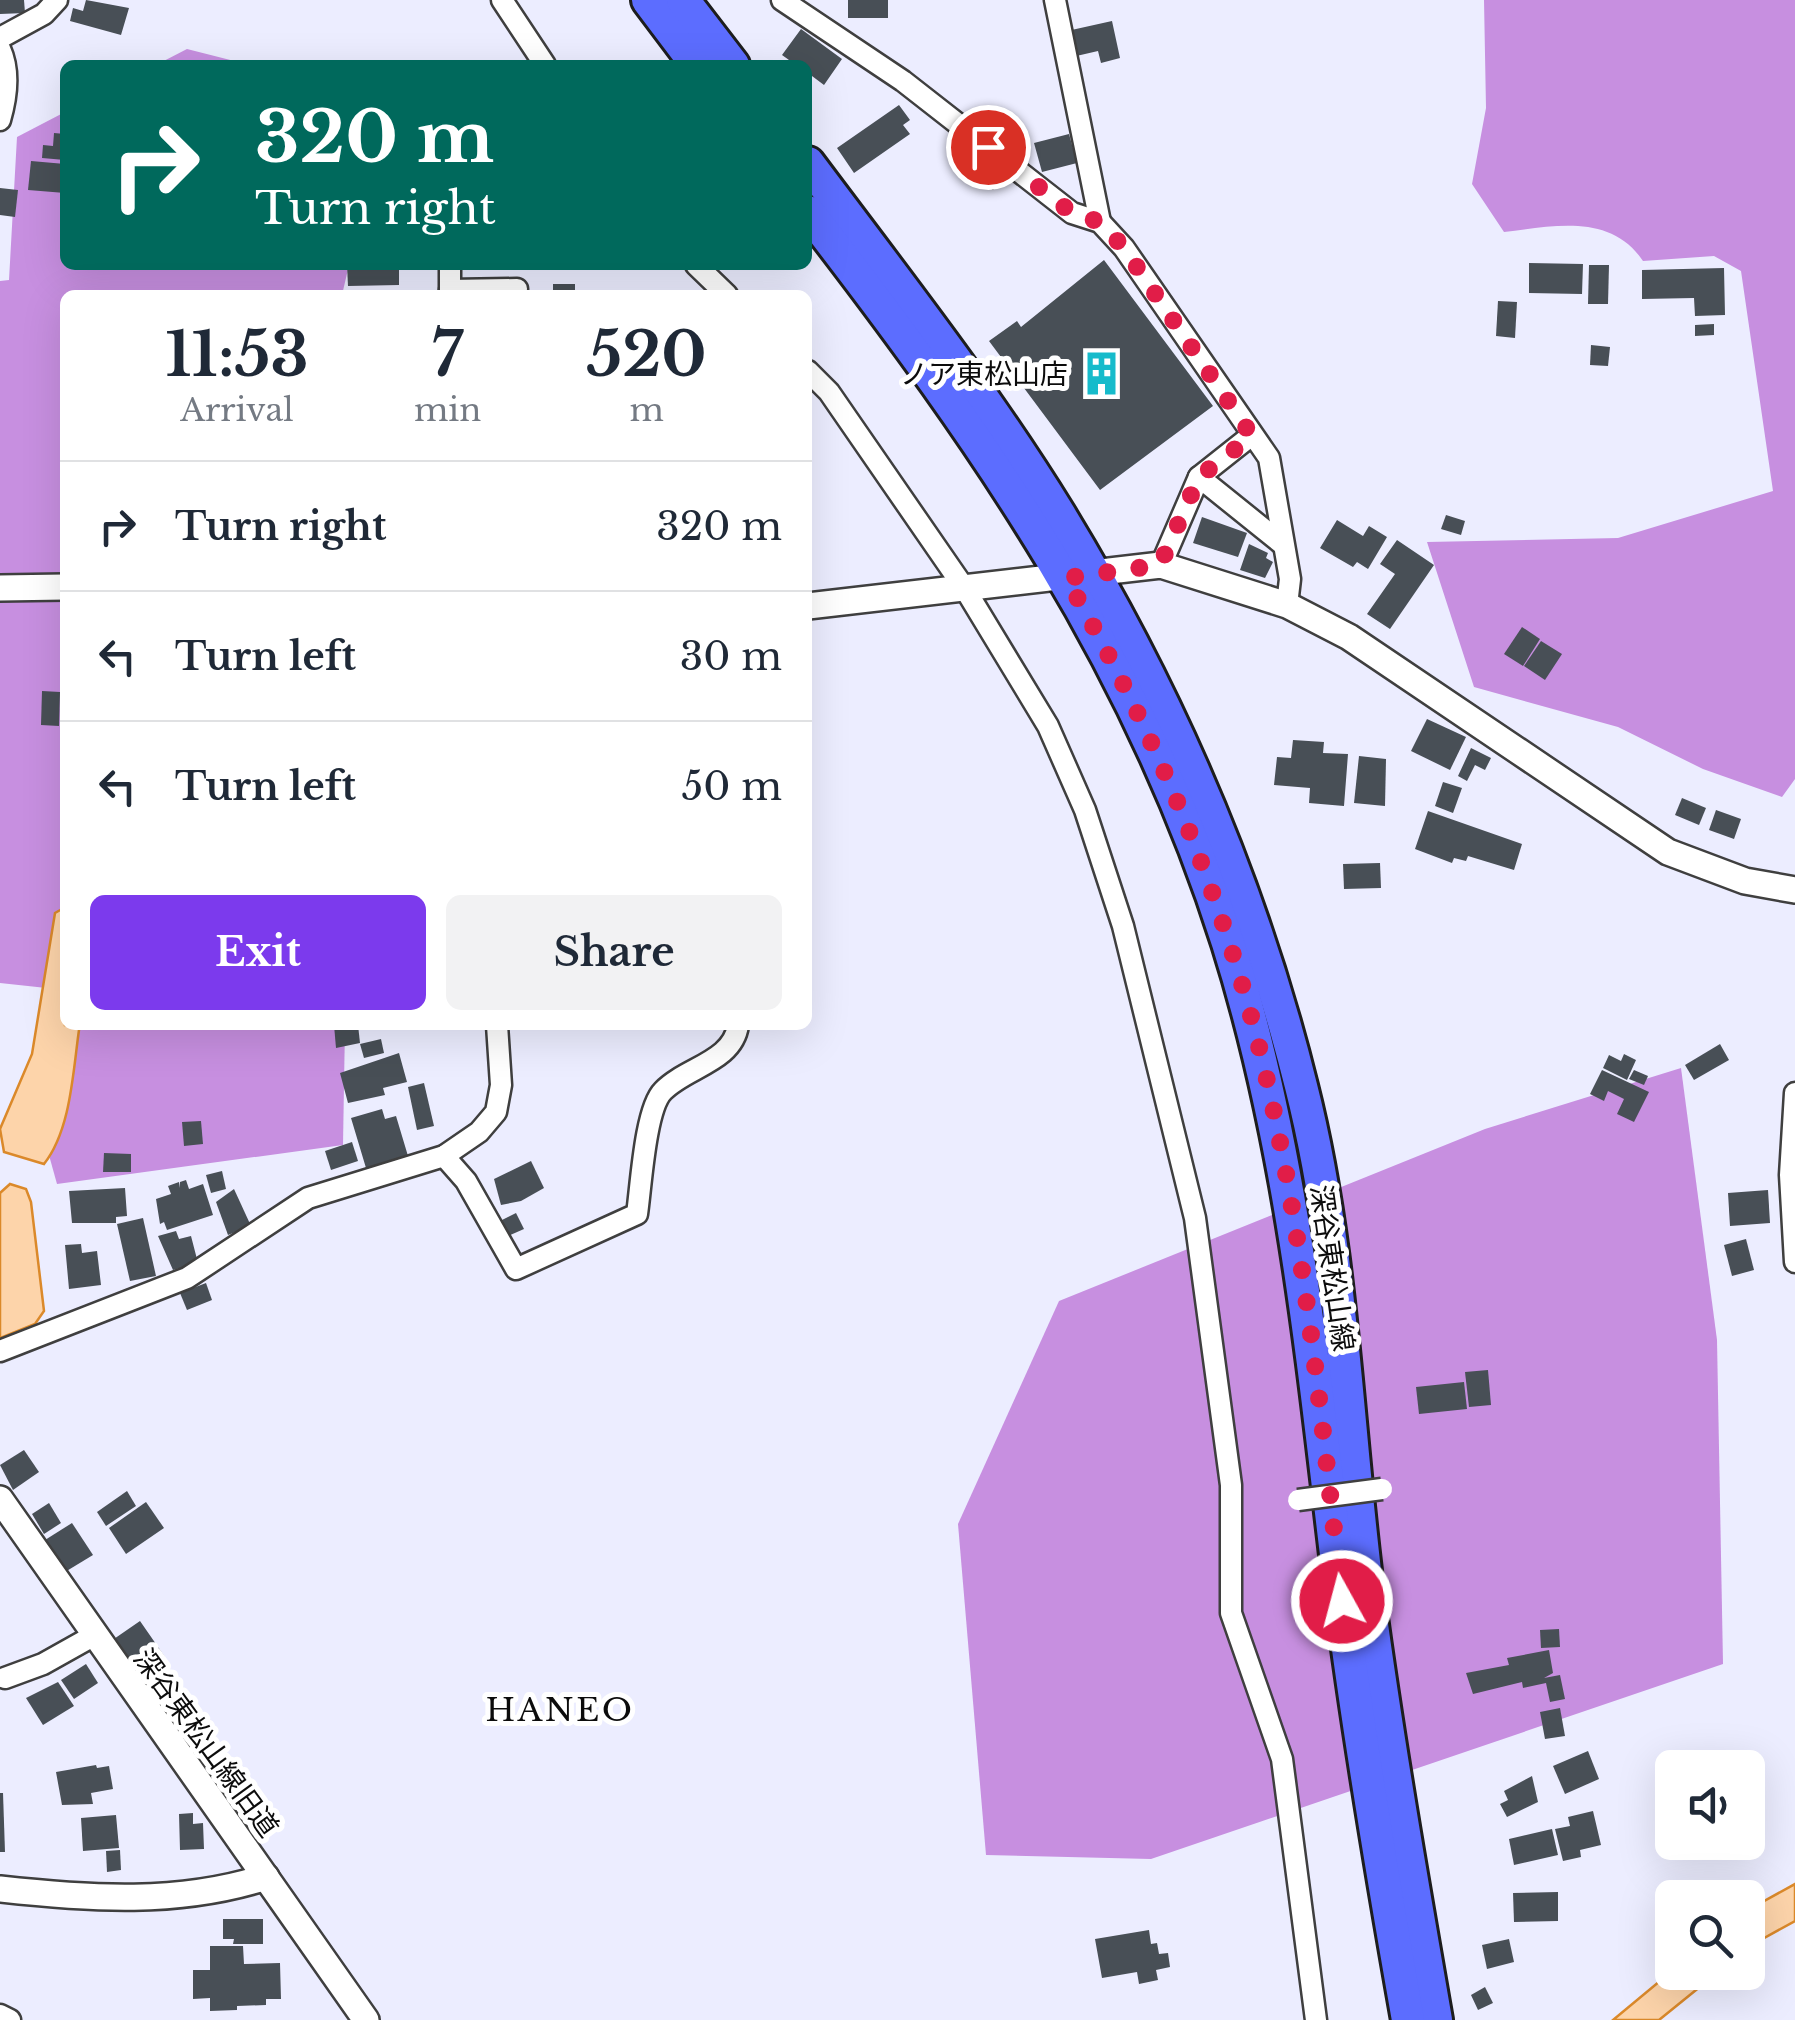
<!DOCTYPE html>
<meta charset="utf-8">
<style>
body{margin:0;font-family:"Libre Baskerville","Noto Sans JP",serif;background:#f2f2f3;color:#1f2937;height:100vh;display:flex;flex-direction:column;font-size:38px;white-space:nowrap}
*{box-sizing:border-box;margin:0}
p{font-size:32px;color:#747a83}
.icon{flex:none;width:55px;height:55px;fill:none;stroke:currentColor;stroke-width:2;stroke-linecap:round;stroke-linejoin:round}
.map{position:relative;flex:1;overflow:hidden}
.details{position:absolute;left:60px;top:290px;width:752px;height:740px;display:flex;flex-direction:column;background:#fff;border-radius:15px;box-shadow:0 10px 40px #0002}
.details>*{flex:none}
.hud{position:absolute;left:60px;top:60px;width:752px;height:210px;border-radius:15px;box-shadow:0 10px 40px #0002;background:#00695c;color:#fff;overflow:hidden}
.tools{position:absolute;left:1655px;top:1750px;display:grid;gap:20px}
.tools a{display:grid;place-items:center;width:110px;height:110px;border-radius:15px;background:#fff;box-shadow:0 10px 40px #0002;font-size:50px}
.pin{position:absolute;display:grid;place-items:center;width:85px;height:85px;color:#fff;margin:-42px;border:5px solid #fff;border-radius:50%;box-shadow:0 2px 10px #0007}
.me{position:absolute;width:110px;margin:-55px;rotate:353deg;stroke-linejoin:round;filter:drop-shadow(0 0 8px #0008)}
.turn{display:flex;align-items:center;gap:35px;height:210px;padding:0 30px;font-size:45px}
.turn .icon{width:130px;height:130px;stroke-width:2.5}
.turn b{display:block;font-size:70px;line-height:85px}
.eta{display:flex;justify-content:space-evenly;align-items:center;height:170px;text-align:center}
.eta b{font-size:60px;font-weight:700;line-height:70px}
.button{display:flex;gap:20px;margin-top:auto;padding:20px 30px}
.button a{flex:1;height:115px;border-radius:15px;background:#7c3aed;color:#fff;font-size:40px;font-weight:700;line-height:115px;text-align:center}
.button a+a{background:#f2f2f3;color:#1f2937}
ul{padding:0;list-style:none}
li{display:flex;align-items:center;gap:30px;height:130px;padding:0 30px;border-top:2px solid #e0e1e3}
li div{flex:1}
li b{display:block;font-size:38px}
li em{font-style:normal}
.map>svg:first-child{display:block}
.forest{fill:#c78fe0}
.water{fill:#fdd4aa;stroke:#db892a;stroke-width:2.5}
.building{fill:#484f56}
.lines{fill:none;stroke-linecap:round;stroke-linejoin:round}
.minor-casing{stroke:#3f3f3f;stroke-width:25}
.tertiary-casing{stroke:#3f3f3f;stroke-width:30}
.primary-casing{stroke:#1d1d1d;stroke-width:38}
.minor{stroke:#fff;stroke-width:20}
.tertiary{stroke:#fff;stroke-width:25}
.primary{stroke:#5c6dff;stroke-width:32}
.minor-bridge-casing{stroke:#3f3f3f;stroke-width:25;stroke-linecap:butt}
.minor-bridge{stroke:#fff;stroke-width:20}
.route{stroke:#e11d48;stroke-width:18;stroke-dasharray:0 32.4}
.labels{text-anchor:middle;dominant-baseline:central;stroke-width:10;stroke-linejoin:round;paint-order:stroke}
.poi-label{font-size:28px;fill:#0c0c0c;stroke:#fff;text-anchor:end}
.street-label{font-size:28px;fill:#0c0c0c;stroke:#fff}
.quarter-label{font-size:32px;letter-spacing:2.5px;fill:#0c0c0c;stroke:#fff}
</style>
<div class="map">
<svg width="1795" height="2020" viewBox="0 0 1795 2020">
<rect width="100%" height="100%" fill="#ecedff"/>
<g class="forest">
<path d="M1484,0H1795V779L1782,797L1703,769L1618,727L1474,687L1427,542L1618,538L1773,491L1741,271L1714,256L1643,261C1611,213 1554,226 1504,232L1472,184L1486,108Z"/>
<path d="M187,49L250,65H156Z"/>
<path d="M65,112V265H349L342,295H65V990L0,983V281L9,280L17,137Z"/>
<path d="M65,1025H345L343,1145L57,1184L37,1112Z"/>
<path d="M1681,1068L1717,1340L1723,1664L1151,1859L986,1855L958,1524L1059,1301L1485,1129Z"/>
</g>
<g class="water">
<path d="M62,909L65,1025H80L79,1030C73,1071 71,1130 44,1164L4,1152L0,1129L32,1054L55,913Z"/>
<path d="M10,1184L26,1189L31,1202L44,1311L35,1324L0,1338V1193Z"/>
<path d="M1795,1884V1921L1748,1947V1910Z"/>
<path d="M1672,1971L1717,1973L1659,2020H1613Z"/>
</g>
<g class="building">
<path d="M0,0H24L25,13L0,14Z"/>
<path d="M86,0L129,8L121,35L70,21L73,8L83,11Z"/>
<rect x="848" y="0" width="40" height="18"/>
<path d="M1112,21L1120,58L1101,63L1098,51L1072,57L1067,31Z"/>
<path d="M801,29L842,59L824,85L808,73V65H796L782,55Z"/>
<path d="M899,105L910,120L903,125L910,134L854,173L837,148Z"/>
<path d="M54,133L65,134V160L42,158L43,145L53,146Z"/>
<path d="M1069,134L1077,163L1042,172L1034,143Z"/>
<path d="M979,152L1006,173L993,190L966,169Z"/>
<path d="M31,161L65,164V193L28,190Z"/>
<path d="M0,188L18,190L15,217L0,215Z"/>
<path d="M1104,260L1213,406L1100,490L989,341L1017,321L1021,327Z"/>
<path d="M1529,263L1583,264L1582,294L1529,293Z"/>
<path d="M347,265H399V285L348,286Z"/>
<path d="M1589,265H1609L1608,304H1588Z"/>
<path d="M1724,268L1725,315L1695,316L1694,298L1642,299V270Z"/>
<rect x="553" y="284" width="22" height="11"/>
<path d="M1498,301L1517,302L1515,338L1496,336Z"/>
<path d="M1714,324V335L1695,336V325Z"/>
<path d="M1591,345L1610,347L1608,366L1590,365Z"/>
<path d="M1446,515L1465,521L1461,535L1441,529Z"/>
<path d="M1202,517L1247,533L1238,557L1193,543Z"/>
<path d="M1337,520L1363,536L1369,526L1387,537L1368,569L1357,562L1353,567L1320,548Z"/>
<path d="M1397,540L1434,565L1390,629L1367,614L1395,574L1380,564Z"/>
<path d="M1249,544L1268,553L1266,558L1273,562L1265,578L1240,570Z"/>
<path d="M1522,627L1540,639L1523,666L1504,654Z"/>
<path d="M1541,641L1562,654L1545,680L1524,666Z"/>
<path d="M42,691L60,692L59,726L41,725Z"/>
<path d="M1427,719L1466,737L1450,770L1411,751Z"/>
<path d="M1293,740L1324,742L1323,753L1348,754L1344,806L1309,803L1310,788L1274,785L1277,757L1291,758Z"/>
<path d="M1471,748L1491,758L1485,770L1475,765L1467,781L1458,776Z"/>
<path d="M1359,756L1386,759L1385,806L1354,803Z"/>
<path d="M1443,782L1462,788L1453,813L1435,806Z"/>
<path d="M1682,798L1706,808L1699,825L1675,815Z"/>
<path d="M1716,810L1741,819L1734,839L1709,830Z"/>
<path d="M1428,811L1522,844L1514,870L1468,856L1466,861L1454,858L1452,863L1415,849Z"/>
<path d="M1380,863L1381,888L1344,889L1343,864Z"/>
<path d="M334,1025H358L360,1043L336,1048Z"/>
<path d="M381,1039L384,1053L364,1058L360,1044Z"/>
<path d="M1720,1044L1729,1060L1694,1080L1685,1065Z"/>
<path d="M399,1053L407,1082L383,1088L385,1095L348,1103L340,1073Z"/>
<path d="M1624,1054L1636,1060L1627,1080L1603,1068L1609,1055L1621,1061Z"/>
<path d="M1602,1070L1649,1092L1634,1122L1617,1114L1624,1099L1608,1091L1604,1101L1590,1094Z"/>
<path d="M1634,1070L1648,1076L1644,1085L1629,1079Z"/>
<path d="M424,1083L434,1126L417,1130L408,1087Z"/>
<path d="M382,1109L385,1119L396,1116L408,1156L366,1168L351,1118Z"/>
<path d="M201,1121L203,1144L184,1146L182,1122Z"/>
<path d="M352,1142L358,1161L331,1170L325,1151Z"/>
<path d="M104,1153L131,1154V1172H103Z"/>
<path d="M531,1161L544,1188L521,1201L501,1205L494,1179Z"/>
<path d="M222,1171L226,1189L211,1193L206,1175Z"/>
<path d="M186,1180L189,1189L203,1184L213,1215L167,1230L164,1222L160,1224L156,1199L171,1194L168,1186L179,1182L180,1188V1182Z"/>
<path d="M125,1188L127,1216L116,1217V1223H72L69,1191Z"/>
<path d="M234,1189L251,1226L228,1235L216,1202Z"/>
<path d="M1768,1190L1770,1223L1730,1226L1728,1193Z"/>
<path d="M516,1213L524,1229L508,1236L500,1221Z"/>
<path d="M143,1218L156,1276L130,1281L117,1224Z"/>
<path d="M176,1231L179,1239L191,1236L198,1263L173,1270L158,1236Z"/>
<path d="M1746,1239L1754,1270L1732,1276L1724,1245Z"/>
<path d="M81,1244L82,1253L97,1251L101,1285L69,1289L65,1245Z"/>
<path d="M206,1283L212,1300L187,1310L180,1293Z"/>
<path d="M1488,1370L1491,1405L1469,1407L1465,1372Z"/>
<path d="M1464,1382L1467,1409L1419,1414L1416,1387Z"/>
<path d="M24,1450L39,1472L13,1490L0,1465Z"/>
<path d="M127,1491L136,1506L106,1526L97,1512Z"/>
<path d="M146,1502L164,1528L126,1554L109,1528Z"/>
<path d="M49,1503L61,1523L44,1534L32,1514Z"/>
<path d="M72,1523L93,1555L65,1572L45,1540Z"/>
<path d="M140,1621L165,1657L148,1669L139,1656L127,1664L111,1641Z"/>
<path d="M1559,1629L1560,1647L1541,1648L1540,1630Z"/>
<path d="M1549,1650L1553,1673L1544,1678L1560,1675L1565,1699L1550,1702L1546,1683L1523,1688L1522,1682L1473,1694L1466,1673L1509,1665L1507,1658Z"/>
<path d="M86,1664L98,1683L74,1699L61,1680Z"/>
<path d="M58,1682L74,1706L43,1725L26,1698Z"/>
<path d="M1560,1708L1565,1736L1545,1739L1540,1712Z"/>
<path d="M1588,1751L1599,1779L1565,1794L1553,1766Z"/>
<path d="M96,1765L97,1768L109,1766L113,1789L91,1793L93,1804L62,1805L56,1772Z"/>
<path d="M1532,1776L1538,1802L1507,1817L1500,1804L1508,1800L1504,1791Z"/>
<path d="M0,1793H3L5,1852H0Z"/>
<path d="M1593,1811L1601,1845L1580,1850L1581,1857L1563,1861L1555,1829L1570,1826L1568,1817Z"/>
<path d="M193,1813V1824L203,1823L204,1849L180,1850L179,1814Z"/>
<path d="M116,1815L119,1848L83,1851L81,1818Z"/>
<path d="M1552,1829L1558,1855L1514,1865L1509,1839Z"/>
<path d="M120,1850L121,1870L107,1872L106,1851Z"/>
<path d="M1558,1892V1921L1514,1922L1513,1893Z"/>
<path d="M223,1919H263V1944H233L234,1939H223Z"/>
<path d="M1149,1930L1151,1944L1157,1943L1159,1954L1168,1953L1170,1967L1156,1970L1158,1980L1139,1984L1137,1972L1102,1978L1095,1939Z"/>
<path d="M1509,1939L1514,1962L1487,1969L1482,1945Z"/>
<path d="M210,1946H243L244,1964L280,1963L281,1999H266V2005L237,2006V2010L210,2011V1998L193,1999V1970H210Z"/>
<path d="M1485,1987L1493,2003L1478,2010L1471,1995Z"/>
</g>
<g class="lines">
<defs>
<g id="minor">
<path d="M502,0L545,65"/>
<path d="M782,0L903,81L1072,213L1100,222L1124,248L1269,458L1290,579L1287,605"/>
<path d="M1055,0L1100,222"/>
<path d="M0,38L44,14L57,0"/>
<path d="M0,49C10,71 7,96 0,120"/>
<path d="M450,265V295"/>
<path d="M696,265L727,295"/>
<path d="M450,290L517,289"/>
<path d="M808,371L829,392L965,589L1048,726L1085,810L1123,926L1195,1218L1231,1485V1613L1282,1759L1316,2020"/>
<path d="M1199,477L1281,543"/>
<path d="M1161,565L1199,477L1252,435"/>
<path d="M1795,1093L1790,1175L1795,1262"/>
<path d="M444,1156L466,1181L516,1269L637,1214C641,1187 645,1109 663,1091C686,1067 733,1062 738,1025"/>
<path d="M0,1351L187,1278L308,1198L444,1156L479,1132L496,1112L501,1085L497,1025"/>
<path d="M5,1678L43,1664L93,1636"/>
<path d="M0,2015L10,2020"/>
</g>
<g id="tertiary">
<path d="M0,588L65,587"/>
<path d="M808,606L1161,565L1287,605L1349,637L1668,852L1745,881L1795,890"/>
<path d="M0,1499L366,2020"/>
<path d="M0,1889C90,1899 179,1905 266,1877"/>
</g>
<g id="primary">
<path d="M648,0L697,65"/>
<path d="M683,0L733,65"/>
<path d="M808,163C894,278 984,392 1059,514C1167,691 1251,885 1301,1086C1344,1255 1346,1431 1369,1603C1388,1743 1412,1882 1436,2020"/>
<path d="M808,212C986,442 1139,661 1228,943C1295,1156 1314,1376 1341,1596C1359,1738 1383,1879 1408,2020"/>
</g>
</defs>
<use href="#minor" class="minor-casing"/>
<use href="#tertiary" class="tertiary-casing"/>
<use href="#primary" class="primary-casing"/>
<use href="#minor" class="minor"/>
<use href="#tertiary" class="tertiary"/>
<use href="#primary" class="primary"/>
<defs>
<path id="minor-bridge" d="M1298,1500L1382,1489"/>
</defs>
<use href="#minor-bridge" class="minor-bridge-casing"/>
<use href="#minor-bridge" class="minor-bridge"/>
</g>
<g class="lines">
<path class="route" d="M988,147L1072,213L1100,222L1124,248L1252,436L1199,477L1160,565L1066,578C1159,738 1232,917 1271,1098C1307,1264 1323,1433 1342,1601"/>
</g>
<defs>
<symbol id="building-bare" viewBox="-9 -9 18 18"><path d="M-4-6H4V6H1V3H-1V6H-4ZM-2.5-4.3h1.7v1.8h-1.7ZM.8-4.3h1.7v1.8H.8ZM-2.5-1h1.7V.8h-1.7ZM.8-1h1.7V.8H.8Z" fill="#16bbcb" stroke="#fff" stroke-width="2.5" paint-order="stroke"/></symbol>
</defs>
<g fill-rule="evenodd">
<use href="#building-bare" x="1070" y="342" width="63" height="63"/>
</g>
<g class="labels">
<g class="poi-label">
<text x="1068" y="374">ノア東松山店</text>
</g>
<g class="street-label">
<text transform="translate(1332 1268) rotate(82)">深谷東松山線</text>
<text transform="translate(206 1743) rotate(54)">深谷東松山線旧道</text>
</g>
<g class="quarter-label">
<text x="560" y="1710">HANEO</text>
</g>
</g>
</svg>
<div class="tools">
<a><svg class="icon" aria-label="sound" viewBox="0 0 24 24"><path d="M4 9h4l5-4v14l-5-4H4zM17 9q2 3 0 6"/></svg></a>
<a><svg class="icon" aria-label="search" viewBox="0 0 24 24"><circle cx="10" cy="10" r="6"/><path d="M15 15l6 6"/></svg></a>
</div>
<div class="pin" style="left:988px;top:147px;background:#d93025"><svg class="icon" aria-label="arrive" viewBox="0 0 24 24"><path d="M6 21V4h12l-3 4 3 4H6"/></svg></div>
<svg class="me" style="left:1342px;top:1601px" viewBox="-20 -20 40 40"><circle r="17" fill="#e11d48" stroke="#fff" stroke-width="3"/><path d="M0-11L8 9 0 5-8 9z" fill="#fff"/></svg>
<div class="hud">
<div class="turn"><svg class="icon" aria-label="right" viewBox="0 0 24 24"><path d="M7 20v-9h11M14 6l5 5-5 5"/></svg><div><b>320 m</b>Turn right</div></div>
</div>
<section class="details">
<div class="eta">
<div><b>11:53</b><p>Arrival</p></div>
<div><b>7</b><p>min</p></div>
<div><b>520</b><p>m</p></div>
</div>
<ul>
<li><svg class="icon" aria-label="right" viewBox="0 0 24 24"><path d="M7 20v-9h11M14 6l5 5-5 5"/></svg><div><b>Turn right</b></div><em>320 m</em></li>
<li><svg class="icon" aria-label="left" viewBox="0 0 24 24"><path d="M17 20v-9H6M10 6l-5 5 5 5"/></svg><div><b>Turn left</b></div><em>30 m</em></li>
<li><svg class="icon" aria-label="left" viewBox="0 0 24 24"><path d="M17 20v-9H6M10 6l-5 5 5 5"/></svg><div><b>Turn left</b></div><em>50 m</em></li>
</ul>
<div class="button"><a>Exit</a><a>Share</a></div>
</section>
</div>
